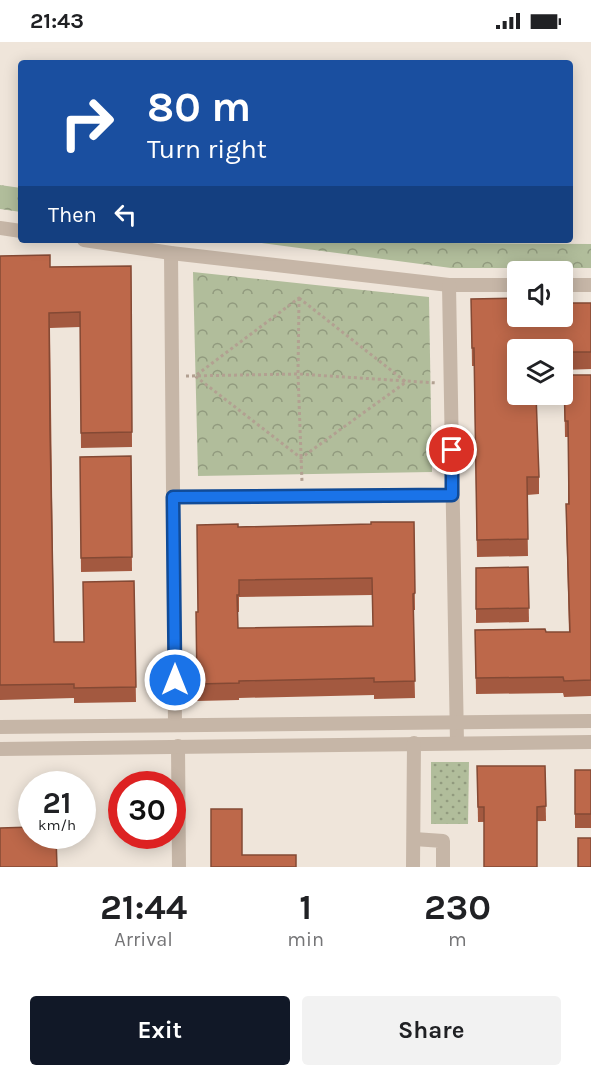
<!DOCTYPE html>
<style>
body{margin:0;font-family:Karla,sans-serif;background:#f2f2f2;color:#202124;height:100vh;display:flex;flex-direction:column;font-size:22px;white-space:nowrap}
*{box-sizing:border-box;margin:0}
p{font-size:20px;color:#757577}
.icon{flex:none;width:33px;height:33px;fill:none;stroke:currentColor;stroke-width:2;stroke-linecap:round;stroke-linejoin:round}
.map{position:relative;height:825px;overflow:hidden}
.details{display:flex;flex-direction:column;background:#fff;flex:1}
.details>*{flex:none}
.top-card{position:absolute;left:18px;top:18px;width:555px;height:183px;border-radius:6px;box-shadow:0 3px 15px #0003;background:#1a4fa0;color:#fff;overflow:hidden}
.buttons{position:absolute;left:507px;top:219px;display:grid;gap:12px}
.buttons a{display:grid;place-items:center;width:66px;height:66px;border-radius:6px;background:#fff;box-shadow:0 3px 15px #0003;font-size:30px}
.speed{position:absolute;left:18px;top:729px;display:flex;gap:12px;font-size:30px;font-weight:700;text-align:center}
.speed>*{display:grid;place-content:center;width:78px;height:78px;border-radius:50%;background:#fff;box-shadow:0 3px 15px #0003;line-height:1}
.speed small{font-size:15px;font-weight:400}
.speed .limit{border:9px solid #d22;background:#fff;color:#111}
.pin{position:absolute;display:grid;place-items:center;width:51px;height:51px;color:#fff;margin:-26px;border:3px solid #fff;border-radius:50%;box-shadow:0 2px 6px #0007}
.me{position:absolute;width:66px;margin:-33px;rotate:0deg;stroke-linejoin:round;filter:drop-shadow(0 0 4px #0008)}
.turn{display:flex;align-items:center;gap:21px;height:126px;padding:0 30px;font-size:27px}
.turn .icon{width:78px;height:78px;stroke-width:2.5}
.turn b{display:block;font-size:42px;line-height:51px}
.then{display:flex;align-items:center;height:57px;padding:0 30px;background:#0003;gap:12px;font-size:22px}
.eta{display:flex;justify-content:space-evenly;align-items:center;height:102px;text-align:center}
.eta b{font-size:36px;font-weight:700;line-height:42px}
.action{display:flex;gap:12px;margin-top:auto;padding:12px 30px}
.action a{flex:1;height:69px;border-radius:6px;background:#111827;color:#fff;font-size:24px;font-weight:700;line-height:69px;text-align:center}
.action a+a{background:#f2f2f2;color:#202124}
.status{display:flex;justify-content:space-between;align-items:center;height:42px;padding:0 30px;background:#fff;direction:ltr}
.status svg{height:16px;fill:currentColor}
.map>svg:first-child{display:block}
.grass{fill:url(#grass-dots)}
.forest{fill:url(#forest-crowns)}
.lines{fill:none;stroke-linecap:round;stroke-linejoin:round}
.path{stroke:#b2a091;stroke-width:3;stroke-dasharray:3 3;stroke-linecap:butt}
.minor{stroke:#c6b6a7;stroke-width:14}
.wall{fill:#a35940;fill-rule:evenodd}
.building{fill:#bd684a;stroke:#844934;stroke-width:1.5;fill-rule:evenodd}
.route-casing{stroke:#114b97;stroke-width:15}
.route{stroke:#1a73e8;stroke-width:10}
</style>
<div class="status"><b>21:43</b><svg viewBox="0 0 49 12"><path d="M0 12V9h3v3zM5 12V6h3v6zM10 12V3h3v9zM15 12V0h3v12zM26 1h20v11H26zM47 4h2v5h-2z"/></svg></div>
<div class="map">
<svg width="591" height="825" viewBox="0 0 591 825">
<defs>
<pattern id="grass-dots" width="8" height="8" patternUnits="userSpaceOnUse" patternTransform="scale(1.5)"><rect width="8" height="8" fill="#b1bd9b"/><path d="M2 2h.1M6 6h.1" fill="none" stroke="#919a7e" stroke-width="1.8" stroke-linecap="round"/></pattern>
<pattern id="forest-crowns" width="20" height="18" patternUnits="userSpaceOnUse" patternTransform="scale(1.5)"><rect width="20" height="18" fill="#b1bd9b"/><path d="M2 6a3 3 0 1 1 6 0M12 15a3 3 0 1 1 6 0" fill="none" stroke="#919a7e"/></pattern>
</defs>
<rect width="100%" height="100%" fill="#efe5da"/>
<path class="grass" d="M431,720H469L468,782H431Z"/>
<g class="forest">
<path d="M0,143L21,146V170L0,167Z"/>
<path d="M238,198H420L446,201L591,202V226H451Z"/>
<path d="M193,230L429,255L432,430L198,434Z"/>
</g>
<g class="lines">
<g class="path">
<path d="M299,256L406,340L301,416L195,334Z"/>
<path d="M299,256L298,332L302,440"/>
<path d="M186,334L298,332L437,341"/>
</g>
<g class="minor">
<path d="M0,186L21,189"/>
<path d="M84,198L171,211L449,243H518"/>
<path d="M171,211L175,683"/>
<path d="M449,243L457,701"/>
<path d="M562,243H591"/>
<path d="M173,455L452,453"/>
<path d="M0,685L591,679"/>
<path d="M178,704L179,825"/>
<path d="M0,707L591,700"/>
<path d="M414,797L443,799V825"/>
<path d="M413,825L414,701"/>
</g>
</g>
<g class="wall">
<path d="M0,214L50,225L131,224L132,405L81,406L80,285L50,286L54,600H84L134,539L136,660L74,661V656L0,658Z"/>
<path d="M471,257L518,274L591,261V327L562,328V308H518L539,435V452L527,453L528,514L477,515L474,324H472Z"/>
<path d="M564,333H591V654L564,655L563,651L476,652L475,588L546,590H569L566,478V462H568V395H565Z"/>
<path d="M131,414L132,529L81,530L80,415Z"/>
<path d="M414,480L415,568H413L415,656L374,657V653L239,656V658L197,659L196,570H198L238,485L371,482ZM372,553L373,584L238,586V570H239V555Z"/>
<path d="M528,525L529,580L476,581V526Z"/>
<path d="M477,724H545L546,779L478,780Z"/>
<rect x="575" y="728" width="16" height="58"/>
</g>
<g class="building">
<path d="M50,213V225L131,224L132,390L81,391L80,270L49,271L50,388L54,600H84L83,540L134,539L136,645L74,646V642L0,643V214Z"/>
<path d="M518,256V274H562V261H591V310H562V308H560V305H535V308H518V352H536L539,435H527L528,497L477,498L474,306H472L471,257Z"/>
<path d="M564,333H591V638L564,639L563,635L476,636L475,588L545,587L546,590H570L566,462H569L568,379H565Z"/>
<path d="M131,414L132,515L81,516L80,415Z"/>
<path d="M371,480H414L415,551L413,552L415,639L374,640V636L239,639V641L197,642L196,570H198L197,483L238,482V485L371,482ZM372,536L373,584L238,586L237,553H239V538Z"/>
<path d="M528,525L529,566L476,567V526Z"/>
<path d="M477,724H545L546,764L537,765V825H484V765H478Z"/>
<rect x="575" y="728" width="16" height="44"/>
<path d="M211,767H242V813H296V825H211Z"/>
<path d="M32,785V794H56L57,825H0V786Z"/>
<rect x="578" y="796" width="13" height="29"/>
</g>
<g class="lines">
<defs>
<path id="route" d="M175,638L173,455L452,453V408"/>
</defs>
<use href="#route" class="route-casing"/>
<use href="#route" class="route"/>
</g>
</svg>
<div class="buttons">
<a><svg class="icon" aria-label="sound" viewBox="0 0 24 24"><path d="M4 9h4l5-4v14l-5-4H4zM17 9q2 3 0 6"/></svg></a>
<a><svg class="icon" aria-label="layers" viewBox="0 0 24 24"><path d="M12 4l9 5-9 5-9-5zM3 14l9 5 9-5"/></svg></a>
</div>
<div class="speed"><div>21<small>km/h</small></div><div class="limit">30</div></div>
<div class="pin" style="left:452px;top:408px;background:#d93025"><svg class="icon" aria-label="arrive" viewBox="0 0 24 24"><path d="M6 21V4h12l-3 4 3 4H6"/></svg></div>
<svg class="me" style="left:175px;top:638px" viewBox="-20 -20 40 40"><circle r="17" fill="#1a73e8" stroke="#fff" stroke-width="3"/><path d="M0-11L8 9 0 5-8 9z" fill="#fff"/></svg>
<div class="top-card">
<div class="turn"><svg class="icon" aria-label="right" viewBox="0 0 24 24"><path d="M7 20v-9h11M14 6l5 5-5 5"/></svg><div><b>80 m</b>Turn right</div></div>
<div class="then">Then<svg class="icon" aria-label="left" viewBox="0 0 24 24"><path d="M17 20v-9H6M10 6l-5 5 5 5"/></svg></div>
</div>
</div>
<section class="details">
<div class="eta">
<div><b>21:44</b><p>Arrival</p></div>
<div><b>1</b><p>min</p></div>
<div><b>230</b><p>m</p></div>
</div>
<div class="action"><a>Exit</a><a>Share</a></div>
</section>
